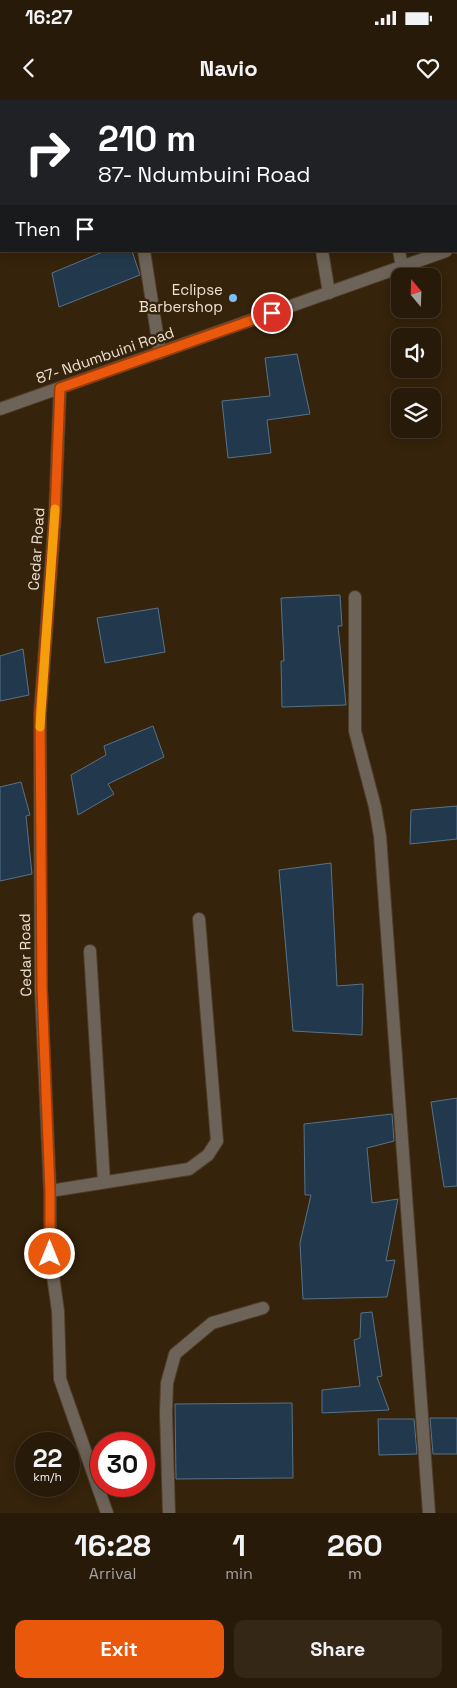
<!DOCTYPE html>
<style>
body{margin:0;font-family:"Space Grotesk",sans-serif;background:#342716;color:#f1f3f6;height:100vh;display:flex;flex-direction:column;font-size:19px;white-space:nowrap}
*{box-sizing:border-box;margin:0}
p{font-size:16px;color:#a5a19c}
.icon{flex:none;width:28px;height:28px;fill:none;stroke:currentColor;stroke-width:2;stroke-linecap:round;stroke-linejoin:round}
.map{position:relative;height:1413px;overflow:hidden}
.details{display:flex;flex-direction:column;background:#281a08;flex:1}
.details>*{flex:none}
.top-card{position:absolute;left:0px;top:0px;width:458px;height:152px;box-shadow:0 2px 12px #0003,0 0 0 1px #443829;background:#202124;color:#fff;overflow:hidden}
.needle{width:32px;rotate:341deg}
.fabs{position:absolute;left:391px;top:168px;display:grid;gap:10px}
.fabs a{display:grid;place-items:center;width:50px;height:50px;border-radius:10px;background:#281a08;box-shadow:0 2px 12px #0003,0 0 0 1px #443829;font-size:25px}
.speed{position:absolute;left:15px;top:1332px;display:flex;gap:10px;font-size:25px;font-weight:700;text-align:center}
.speed>*{display:grid;place-content:center;width:65px;height:65px;border-radius:50%;background:#281a08;box-shadow:0 2px 12px #0003,0 0 0 1px #443829;line-height:1}
.speed small{font-size:12px;font-weight:400}
.speed .limit{border:8px solid #d22;background:#fff;color:#111}
.pin{position:absolute;display:grid;place-items:center;width:42px;height:42px;color:#fff;margin:-21px;border:2px solid #fff;border-radius:50%;box-shadow:0 1px 5px #0007}
.me{position:absolute;width:55px;margin:-28px;rotate:0deg;stroke-linejoin:round;filter:drop-shadow(0 0 4px #0008)}
.turn{display:flex;align-items:center;gap:18px;height:105px;padding:0 15px;font-size:22px}
.turn .icon{width:65px;height:65px;stroke-width:2.5}
.turn b{display:block;font-size:35px;line-height:42px}
.then{display:flex;align-items:center;height:48px;padding:0 15px;background:#0003;gap:10px;font-size:19px}
.eta{display:flex;justify-content:space-evenly;align-items:center;height:85px;text-align:center}
.eta b{font-size:30px;font-weight:700;line-height:35px}
.cta{display:flex;gap:10px;margin-top:auto;padding:10px 15px}
.cta a{flex:1;height:58px;border-radius:10px;background:#ea580c;color:#fff;font-size:20px;font-weight:700;line-height:58px;text-align:center}
.cta a+a{background:#342716;color:#f1f3f6}
.status{display:flex;justify-content:space-between;align-items:center;height:35px;padding:0 25px;background:#281a08;direction:ltr}
.status svg{height:14px;fill:currentColor}
header{display:flex;justify-content:space-between;align-items:center;height:65px;padding:0 15px;background:#281a08;font-size:22px;font-weight:700}
.map>svg:first-child{display:block}
.building{fill:#22394d;stroke:#587288}
.lines{fill:none;stroke-linecap:round;stroke-linejoin:round}
.service-casing{stroke:#4f3e27;stroke-width:14}
.minor-casing{stroke:#4f3e27;stroke-width:14}
.service{stroke:#6d6358;stroke-width:12}
.minor{stroke:#6d6358;stroke-width:12}
.route-casing{stroke:#983908;stroke-width:12}
.route{stroke:#ea580c;stroke-width:9}
.slow{stroke:#f59e0b;stroke-width:9}
.poi-dot{fill:#7abff8;stroke:#35230b;stroke-width:2}
.labels{text-anchor:middle;dominant-baseline:central;stroke-width:5;stroke-linejoin:round;paint-order:stroke}
.poi-label{font-size:15px;fill:#ede1d3;stroke:#35230b;text-anchor:end}
.street-label{font-size:15px;fill:#ede1d3;stroke:#35230b}
</style>
<div class="status"><b>16:27</b><svg viewBox="0 0 49 12"><path d="M0 12V9h3v3zM5 12V6h3v6zM10 12V3h3v9zM15 12V0h3v12zM26 1h20v11H26zM47 4h2v5h-2z"/></svg></div>
<header><svg class="icon" aria-label="back" viewBox="0 0 24 24"><path d="M15 5l-7 7 7 7"/></svg>Navio<svg class="icon" aria-label="heart" viewBox="0 0 24 24"><path d="M12 20l-8-8c-3-5 5-10 8-4 3-6 11-1 8 4z"/></svg></header>
<div class="map">
<svg width="457" height="1413" viewBox="0 0 457 1413">
<rect width="100%" height="100%" fill="#35230b"/>
<g class="building">
<path d="M105,151H132L140,175L59,207L52,173Z"/>
<path d="M297,254L310,314L267,320L271,353L228,358L222,301L270,296L265,258Z"/>
<path d="M340,495L342,526H338L346,605L282,607L281,561H284L281,498Z"/>
<path d="M158,508L165,552L105,563L97,518Z"/>
<path d="M23,549L29,595L0,601V556Z"/>
<path d="M153,626L164,657L108,684L114,694L78,715L71,675L106,655L104,646Z"/>
<path d="M21,682L30,715L26,716L32,774L0,781V687Z"/>
<path d="M457,706V739L410,744L411,710Z"/>
<path d="M331,763L337,886L363,884L362,935L293,931L279,770Z"/>
<path d="M457,998V1086L444,1087L431,1002Z"/>
<path d="M392,1014L394,1041L367,1048L372,1103L398,1099L386,1161L395,1160L387,1197L303,1199L300,1143L311,1095H305L304,1024Z"/>
<path d="M372,1212L382,1276L377,1277L389,1310L322,1313V1290L360,1286L354,1240L360,1238L361,1213Z"/>
<path d="M292,1303L293,1378L176,1379L175,1304Z"/>
<path d="M430,1318H457V1354H433Z"/>
<path d="M378,1319H414L417,1354L379,1355Z"/>
</g>
<g class="lines">
<defs>
<g id="service">
<path d="M90,851L104,1082"/>
<path d="M50,1091L189,1069L208,1055L217,1041L199,819"/>
<path d="M169,1413L166,1313L167,1283L175,1254L212,1223L263,1208"/>
</g>
<g id="minor">
<path d="M297,0V1"/>
<path d="M372,0V1"/>
<path d="M126,1V0"/>
<path d="M456,147H457"/>
<path d="M144,151L160,253"/>
<path d="M322,151L329,193"/>
<path d="M399,151L402,167"/>
<path d="M60,288L55,416L40,614L41,889L50,1091V1155L58,1211L60,1279L107,1413"/>
<path d="M0,309L446,151"/>
<path d="M355,497V631L375,707L380,736L429,1413"/>
</g>
</defs>
<use href="#service" class="service-casing"/>
<use href="#minor" class="minor-casing"/>
<use href="#service" class="service"/>
<use href="#minor" class="minor"/>
</g>
<g class="lines">
<defs>
<path id="route" d="M50,1154V1091L42,889L40,614L55,416L60,288L272,213"/>
</defs>
<use href="#route" class="route-casing"/>
<use href="#route" class="route"/>
<path class="slow" d="M40,627L55,409"/>
</g>
<circle class="poi-dot" cx="233" cy="198" r="5"/>
<g class="labels">
<g class="poi-label">
<text x="223" y="189">Eclipse<tspan x="223" dy="17">Barbershop</tspan></text>
</g>
<g class="street-label">
<text transform="translate(105 255) rotate(-19)">87- Ndumbuini Road</text>
<text transform="translate(36 449) rotate(-86)">Cedar Road</text>
<text transform="translate(25 855) rotate(-91)">Cedar Road</text>
</g>
</g>
</svg>
<div class="fabs">
<a><svg class="needle" viewBox="-14 -14 28 28"><path d="M0-13l5 13h-10z" fill="#e53935"/><path d="M0 13l5-13h-10z" fill="#a5a19c"/></svg></a>
<a><svg class="icon" aria-label="sound" viewBox="0 0 24 24"><path d="M4 9h4l5-4v14l-5-4H4zM17 9q2 3 0 6"/></svg></a>
<a><svg class="icon" aria-label="layers" viewBox="0 0 24 24"><path d="M12 4l9 5-9 5-9-5zM3 14l9 5 9-5"/></svg></a>
</div>
<div class="speed"><div>22<small>km/h</small></div><div class="limit">30</div></div>
<div class="pin" style="left:272px;top:213px;background:#d93025"><svg class="icon" aria-label="arrive" viewBox="0 0 24 24"><path d="M6 21V4h12l-3 4 3 4H6"/></svg></div>
<svg class="me" style="left:50px;top:1154px" viewBox="-20 -20 40 40"><circle r="17" fill="#ea580c" stroke="#fff" stroke-width="3"/><path d="M0-11L8 9 0 5-8 9z" fill="#fff"/></svg>
<div class="top-card">
<div class="turn"><svg class="icon" aria-label="right" viewBox="0 0 24 24"><path d="M7 20v-9h11M14 6l5 5-5 5"/></svg><div><b>210 m</b>87- Ndumbuini Road</div></div>
<div class="then">Then<svg class="icon" aria-label="arrive" viewBox="0 0 24 24"><path d="M6 21V4h12l-3 4 3 4H6"/></svg></div>
</div>
</div>
<section class="details">
<div class="eta">
<div><b>16:28</b><p>Arrival</p></div>
<div><b>1</b><p>min</p></div>
<div><b>260</b><p>m</p></div>
</div>
<div class="cta"><a>Exit</a><a>Share</a></div>
</section>
